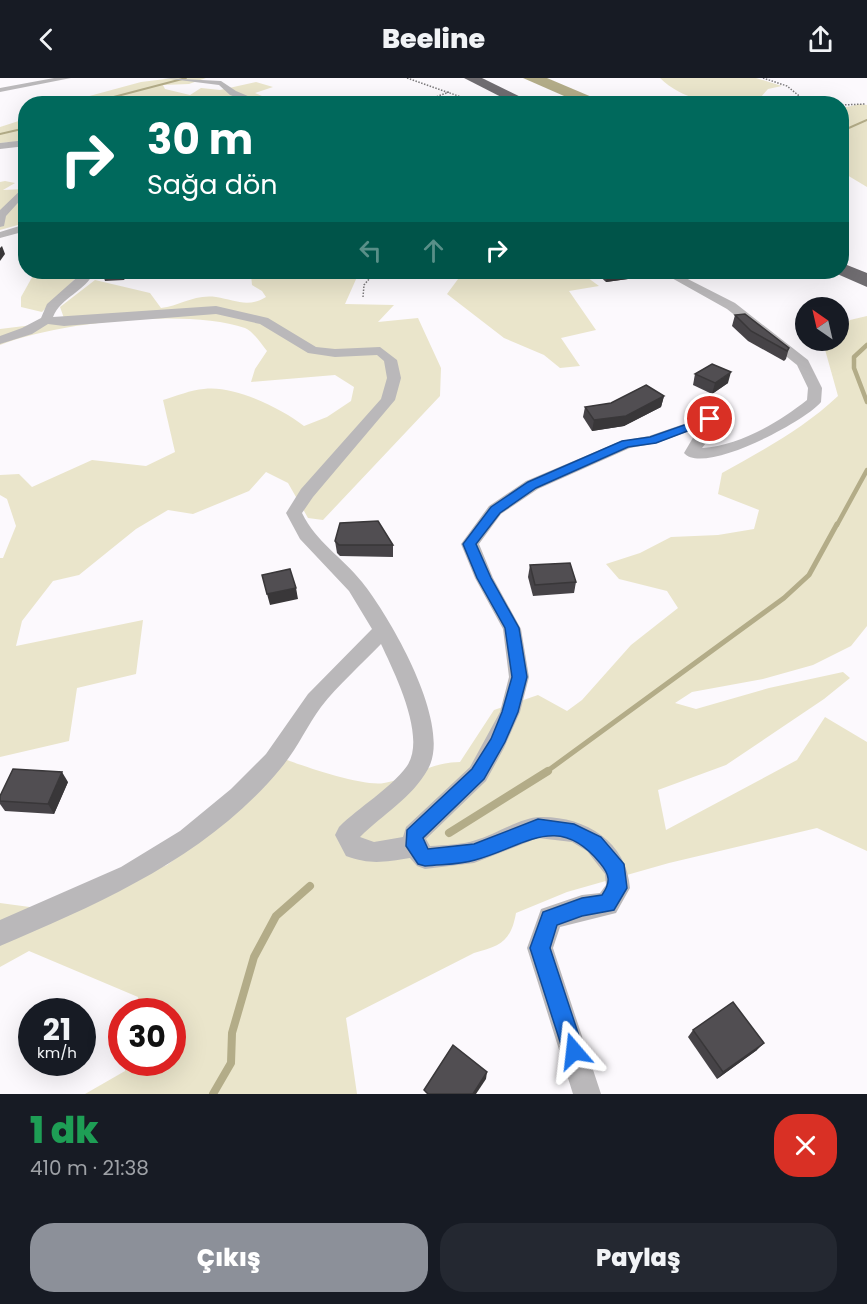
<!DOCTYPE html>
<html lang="tr">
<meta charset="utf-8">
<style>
body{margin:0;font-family:Poppins,sans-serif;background:#242831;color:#f1f3f6;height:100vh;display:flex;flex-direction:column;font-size:22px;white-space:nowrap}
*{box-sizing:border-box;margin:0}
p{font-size:20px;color:#9ea1a6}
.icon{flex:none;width:33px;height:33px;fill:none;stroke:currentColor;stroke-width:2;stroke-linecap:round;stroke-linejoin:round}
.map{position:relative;height:1016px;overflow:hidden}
.sheet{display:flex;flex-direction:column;background:#171b24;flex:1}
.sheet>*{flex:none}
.banner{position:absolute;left:18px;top:18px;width:831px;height:183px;border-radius:24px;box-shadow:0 6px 24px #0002;background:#00695c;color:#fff;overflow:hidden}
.needle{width:39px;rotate:326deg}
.buttons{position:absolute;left:795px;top:219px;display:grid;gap:12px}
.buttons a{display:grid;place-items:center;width:54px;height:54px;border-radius:50%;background:#171b24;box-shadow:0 6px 24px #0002;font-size:30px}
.speed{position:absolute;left:18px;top:920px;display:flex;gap:12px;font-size:30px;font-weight:700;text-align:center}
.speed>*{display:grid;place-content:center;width:78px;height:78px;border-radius:50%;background:#171b24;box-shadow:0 6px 24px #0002;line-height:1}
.speed small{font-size:15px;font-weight:400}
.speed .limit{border:9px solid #d22;background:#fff;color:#111}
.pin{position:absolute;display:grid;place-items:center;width:51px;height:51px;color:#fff;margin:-26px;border:3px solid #fff;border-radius:50%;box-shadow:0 2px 6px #0007}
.me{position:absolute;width:66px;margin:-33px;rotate:343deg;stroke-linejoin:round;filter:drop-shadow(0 0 4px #0008)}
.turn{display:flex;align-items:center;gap:21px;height:126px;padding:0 30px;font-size:27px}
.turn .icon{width:78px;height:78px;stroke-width:2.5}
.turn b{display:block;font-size:42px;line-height:51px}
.lanes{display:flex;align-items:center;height:57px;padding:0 30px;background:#0003;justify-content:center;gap:30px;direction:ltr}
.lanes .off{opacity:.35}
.round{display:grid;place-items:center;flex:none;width:63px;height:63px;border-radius:24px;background:#242831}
.overview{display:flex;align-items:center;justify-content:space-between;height:102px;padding:0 30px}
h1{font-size:36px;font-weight:800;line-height:45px;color:#1e9e55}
.button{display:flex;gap:12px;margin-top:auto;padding:12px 30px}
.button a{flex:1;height:69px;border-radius:24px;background:#8c9099;color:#fff;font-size:24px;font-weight:800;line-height:69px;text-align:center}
.button a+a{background:#242831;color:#f1f3f6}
header{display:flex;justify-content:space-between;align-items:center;height:78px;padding:0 30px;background:#171b24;font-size:27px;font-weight:800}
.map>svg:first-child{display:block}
.green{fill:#eae5cb}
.water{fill:#b3ac88}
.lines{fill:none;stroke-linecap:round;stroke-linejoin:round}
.stream-far3{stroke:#b3ac88;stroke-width:2}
.stream-far2{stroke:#b3ac88;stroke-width:4.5}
.stream-far1{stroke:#b3ac88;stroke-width:5}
.stream{stroke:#b3ac88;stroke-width:8}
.path{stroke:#7d7b7d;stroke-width:1.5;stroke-dasharray:1.5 1.5;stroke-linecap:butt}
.street{fill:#bab8ba;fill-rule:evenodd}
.highway{fill:#706d71;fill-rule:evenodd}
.wall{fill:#464347}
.shaded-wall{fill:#393739}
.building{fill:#514e52;stroke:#393739;stroke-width:1.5}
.route{fill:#1a73e8;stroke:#114b97;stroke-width:1.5}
</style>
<header><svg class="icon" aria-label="back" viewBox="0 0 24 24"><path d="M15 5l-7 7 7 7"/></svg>Beeline<svg class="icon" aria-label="share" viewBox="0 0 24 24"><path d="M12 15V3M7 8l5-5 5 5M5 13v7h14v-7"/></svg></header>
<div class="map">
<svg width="867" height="1016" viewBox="0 0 867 1016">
<rect width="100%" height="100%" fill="#fcf9fd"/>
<g class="green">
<path d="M174,0H206L189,6L163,7L165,11L190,17L201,10L220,12L256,4L273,9L255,15L276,24L60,26L141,4Z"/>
<path d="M660,0H756L782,8L768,11L761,19L769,25C730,26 690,29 660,0Z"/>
<path d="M860,26L867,27V109L842,94V30Z"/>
<path d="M25,41V63L0,65V49Z"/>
<path d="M5,103L15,105L3,112L25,111V145L0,152V104Z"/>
<path d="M35,194H82L42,234L21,229V219Z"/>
<path d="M247,194H365L357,199L345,226L394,227L378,244L418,240L441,290L440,318L323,442L308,440L288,405L266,394L249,413L193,436L168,432L136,451L79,497L53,503L22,543L16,568L143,542L136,596L77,610L69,663L0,679V480H3L16,448L7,421L0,417V397L19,396L32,409L92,382L146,388L175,374L163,322C176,318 191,312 204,311C234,307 281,330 304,348L327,339L351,323L354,309L335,297L251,304L255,291L267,273C261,266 253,253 245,250C187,230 57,244 0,267V251L65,243L60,229L95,202L150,215L161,230C180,228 194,216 216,219C235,222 248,230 266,219L262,213L252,207L251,197Z"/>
<path d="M487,194H580L599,208L569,213L596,252L561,260L580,288L560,290L544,277L504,260L447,216L461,197Z"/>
<path d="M867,238V548L851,568L813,587L763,601L692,614L675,625L696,631L769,610L843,594L850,600L824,621L726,687L658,712L666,752L797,682L825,639L867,664V773L817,750L669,785L567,814L516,835C511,863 501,868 474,875L346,940L357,1016H85L125,993L127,984H172V933H136L138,919L29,873L0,889V825L52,832L167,787L238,733L282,680C302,688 364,709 384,705C411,700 432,684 460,684L494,632L538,617L567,633L582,622L631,567L678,530L667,513L619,501L606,486L640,475L671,459L718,457L754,451L759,432L718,416L722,395C763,372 803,351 838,318L824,268L830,263L838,262L839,254L850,242Z"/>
</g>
<path class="water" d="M523,0H547L606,25H580Z"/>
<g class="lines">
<g class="stream-far3">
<path d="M87,26L186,0"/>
<path d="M842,53L867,42"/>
<path d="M0,56L26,50"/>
</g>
<g class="stream-far2">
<path d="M867,267L854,279V290L867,324"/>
<path d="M837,447L867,392"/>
</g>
<path class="stream-far1" d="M546,694L784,520L809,497L837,446"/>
<g class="stream">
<path d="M449,755L548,693"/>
<path d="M213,1016L231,985L232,955L254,879L276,838L310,808"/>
</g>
<g class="path">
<path d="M407,0L481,26"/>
<path d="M763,0L787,8L809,26"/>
<path d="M417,26L449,14"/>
<path d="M842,27L865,26"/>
<path d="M363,219L364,207L375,194"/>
</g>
<g class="street">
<path d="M54,0H71L0,14V10Z"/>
<path d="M163,0L221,3L236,13L267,26H254L230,17L219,7Z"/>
<path d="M26,62V68L0,71V65Z"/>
<path d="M26,107V116L6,138L4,148L0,149V132Z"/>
<path d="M26,146V153L0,160V154Z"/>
<path d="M83,194H94C86,213 61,219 53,239L216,228L268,240L316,269L335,271L380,269L397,282L401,300L395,322L313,419L302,435C316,464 342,479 362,504C390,539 453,647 428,691C412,720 383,736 360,759L374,764L403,759L406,749L470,689L500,634L509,599L503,551L475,500L461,466L489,428L526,403L621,363L649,358L710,337L715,338L721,346L702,370C739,368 778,345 807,322L808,310L797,287L727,231L661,194H674L735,225L808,282L822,310L821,324C806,343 703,398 684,375L694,358L703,348L657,365L630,370L538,411L501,436L479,466L493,500L521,551L529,599L520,634L504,670L486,703L426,761L430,768C445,767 461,767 476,762C494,757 522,739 540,739C584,738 627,763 630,810L616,835L560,849L553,870L601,1016H573L527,870L541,831L582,817L600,815L606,807L605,796L587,773L572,764L538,760L474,785L425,791L417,788L410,780C384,784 371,787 346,778L335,757L339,749C360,728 389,712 407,688C427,659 394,594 381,566C361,587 338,607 321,629C307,648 297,671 281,690C210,777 102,825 0,868V842L121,789L180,753L231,711L266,676L308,616L372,551L349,513L300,461L286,435L301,411L381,321L387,300L384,283L377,277L335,279L308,275L260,246L216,236L64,248L48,246L32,256L0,266V258L22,250L41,240L47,226Z"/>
</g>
<g class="highway">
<path d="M464,0H482L535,26H515Z"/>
<path d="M842,185L867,195V209L835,195L833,194H842Z"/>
</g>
</g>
<g class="wall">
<path d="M102,194H127L124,202L105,203Z"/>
<path d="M595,194H629L628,201L606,204Z"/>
<path d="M735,237L789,270L786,281L784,283L748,263L732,248Z"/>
<path d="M695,296L728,305L712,316L693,307Z"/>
<path d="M664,318L661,329L624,348L592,353L583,339L585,329Z"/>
<path d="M335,463L393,467V479L340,478L337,475Z"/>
<path d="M530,487L576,504L574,515L533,518L528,499Z"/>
<path d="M68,704L54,736L5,733L0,726V718Z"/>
<path d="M693,952L757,972L717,1001L688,959Z"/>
</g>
<g class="shaded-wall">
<path d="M2,168L5,176L0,183V170Z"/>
<path d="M121,194H127L124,202Z"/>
<path d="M619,194H629L628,201L606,204L608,195Z"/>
<path d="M731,294L728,305L712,316L715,305Z"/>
<path d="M664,318L661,329L624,348L592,353L594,342Z"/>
<path d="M296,510L298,521L270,527L267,516Z"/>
<path d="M62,694L68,704L54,736L48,726Z"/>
<path d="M764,965L757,972L717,1001L723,994Z"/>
<path d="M487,994L486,1001L476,1016H473Z"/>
</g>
<g class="building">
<path d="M745,236L789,270L787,273L751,253L735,237Z"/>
<path d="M712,286L731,294L715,305L695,296Z"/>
<path d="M646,307L664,318L626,338L594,342L585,329L611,325Z"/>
<path d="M378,443L393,467H339L335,463L340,445Z"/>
<path d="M570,485L576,504L535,507L530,487Z"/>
<path d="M290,491L296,510L267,516L262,497Z"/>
<path d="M13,691L62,694L48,726L0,723V718Z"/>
<path d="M733,924L764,965L723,994L693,952Z"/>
<path d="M453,967L487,994L473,1016H428L424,1012Z"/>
</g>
<path class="route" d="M710,338L714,339V343L656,365L628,369L536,410L500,435L476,466L491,500L519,550L527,599L518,634L505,664L484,701L423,760L428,771L474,766L538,741L574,746L601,759L624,786L627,810L614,832L582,838L557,847L550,870L584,973L581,980L574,983L566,980L563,973L530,870L543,834L582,820L602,817C611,804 610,797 600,785C558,733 524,769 475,782C460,787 441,786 425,788L418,786L406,768L407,752L472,691L491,661L502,634L512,599L505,550L477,500L463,466L491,429L528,404L622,363L650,359Z"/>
</svg>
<div class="buttons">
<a><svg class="needle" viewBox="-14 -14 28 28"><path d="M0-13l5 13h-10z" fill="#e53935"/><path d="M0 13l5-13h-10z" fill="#9ea1a6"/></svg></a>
</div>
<div class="speed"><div>21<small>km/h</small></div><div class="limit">30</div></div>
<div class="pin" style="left:710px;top:341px;background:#d93025"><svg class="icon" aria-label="arrive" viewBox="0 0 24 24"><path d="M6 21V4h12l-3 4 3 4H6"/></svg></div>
<svg class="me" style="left:574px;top:973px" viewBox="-20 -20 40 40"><path d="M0-17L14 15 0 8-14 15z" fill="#1a73e8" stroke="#fff" stroke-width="4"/></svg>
<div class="banner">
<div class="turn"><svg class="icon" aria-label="right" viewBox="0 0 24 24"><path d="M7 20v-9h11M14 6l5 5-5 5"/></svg><div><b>30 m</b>Sağa dön</div></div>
<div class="lanes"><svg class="icon off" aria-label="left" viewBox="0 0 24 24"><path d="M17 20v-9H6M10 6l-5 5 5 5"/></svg><svg class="icon off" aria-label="ahead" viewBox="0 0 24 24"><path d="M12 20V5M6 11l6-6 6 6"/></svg><svg class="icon" aria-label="right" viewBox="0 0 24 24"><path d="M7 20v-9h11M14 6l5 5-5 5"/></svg></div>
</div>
</div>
<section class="sheet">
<div class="overview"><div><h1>1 dk</h1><p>410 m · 21:38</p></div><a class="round" style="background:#d93025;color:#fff"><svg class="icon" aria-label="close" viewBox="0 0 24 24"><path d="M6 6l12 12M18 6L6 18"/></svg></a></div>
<div class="button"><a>Çıkış</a><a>Paylaş</a></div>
</section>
